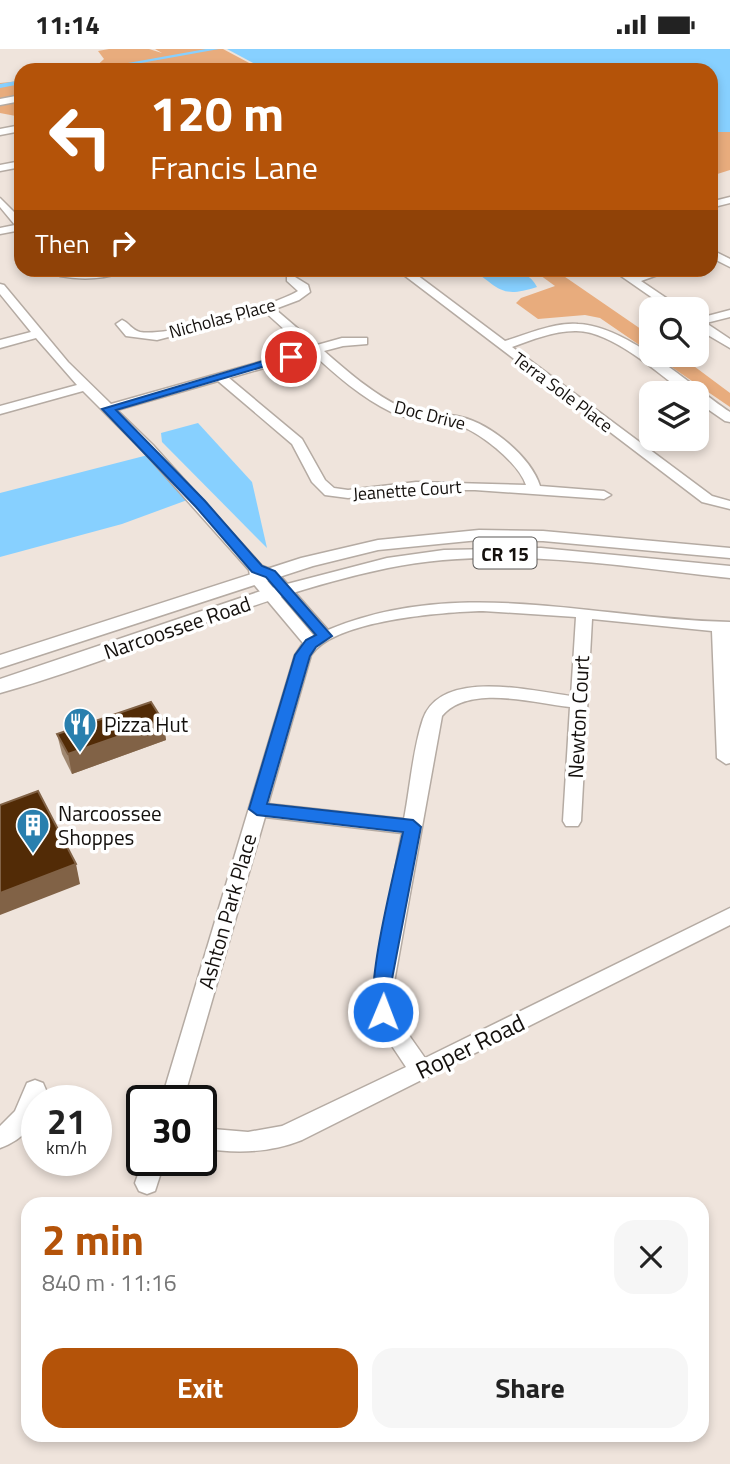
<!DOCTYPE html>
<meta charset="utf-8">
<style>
body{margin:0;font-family:"Titillium Web",sans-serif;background:#f6f6f6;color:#222;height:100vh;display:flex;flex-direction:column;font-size:26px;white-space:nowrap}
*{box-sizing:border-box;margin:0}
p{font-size:23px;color:#767676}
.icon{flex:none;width:38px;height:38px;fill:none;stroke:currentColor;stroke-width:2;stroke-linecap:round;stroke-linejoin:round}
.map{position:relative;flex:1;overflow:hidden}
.details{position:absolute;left:21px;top:1148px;width:688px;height:245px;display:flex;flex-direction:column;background:#fff;border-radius:21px;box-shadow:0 4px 10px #0003}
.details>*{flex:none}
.hud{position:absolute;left:14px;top:14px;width:704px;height:214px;border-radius:21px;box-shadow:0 4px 10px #0003;background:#b45309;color:#fff;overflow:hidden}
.tools{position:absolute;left:639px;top:248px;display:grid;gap:14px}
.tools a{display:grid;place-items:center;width:70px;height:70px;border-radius:14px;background:#fff;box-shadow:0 4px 10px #0003;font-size:35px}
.speed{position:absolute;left:21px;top:1036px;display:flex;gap:14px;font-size:35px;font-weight:700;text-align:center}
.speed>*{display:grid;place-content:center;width:91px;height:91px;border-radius:50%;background:#fff;box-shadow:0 4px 10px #0003;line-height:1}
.speed small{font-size:18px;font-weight:400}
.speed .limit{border:4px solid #111;border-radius:10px;background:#fff;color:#111}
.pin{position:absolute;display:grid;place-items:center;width:60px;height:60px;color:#fff;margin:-30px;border:4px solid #fff;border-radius:50%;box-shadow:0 2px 7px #0007}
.me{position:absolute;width:77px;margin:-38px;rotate:1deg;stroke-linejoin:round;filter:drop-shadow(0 0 5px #0008)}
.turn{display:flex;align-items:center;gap:24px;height:147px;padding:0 21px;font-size:32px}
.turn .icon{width:91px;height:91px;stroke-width:2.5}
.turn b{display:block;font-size:49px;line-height:60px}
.then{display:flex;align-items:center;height:66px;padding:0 21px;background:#0003;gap:14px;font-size:26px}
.round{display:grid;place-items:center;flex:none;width:74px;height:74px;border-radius:21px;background:#f6f6f6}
.overview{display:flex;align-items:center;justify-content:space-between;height:119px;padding:0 21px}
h1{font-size:42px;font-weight:700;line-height:52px;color:#b45309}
.action{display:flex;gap:14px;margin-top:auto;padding:14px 21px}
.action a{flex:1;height:80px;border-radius:21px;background:#b45309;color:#fff;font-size:28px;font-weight:700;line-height:80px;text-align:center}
.action a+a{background:#f6f6f6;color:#222}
.status{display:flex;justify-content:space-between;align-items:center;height:49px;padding:0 35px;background:#fff;direction:ltr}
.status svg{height:19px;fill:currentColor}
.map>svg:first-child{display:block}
.green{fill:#e8ac7d}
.water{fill:#87d0ff}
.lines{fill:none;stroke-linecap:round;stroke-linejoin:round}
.canal{fill:#87d0ff;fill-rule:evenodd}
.minor-casing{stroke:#b5aba3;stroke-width:3}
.major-casing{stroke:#b5aba3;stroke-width:3}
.minor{fill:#fff;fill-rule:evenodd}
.major{fill:#fff;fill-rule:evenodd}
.wall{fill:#a08871}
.shaded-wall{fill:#816246}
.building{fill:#522b06;stroke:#816246;stroke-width:2}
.route{fill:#1a73e8;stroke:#114b97;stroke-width:2}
.labels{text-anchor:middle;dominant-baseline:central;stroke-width:7;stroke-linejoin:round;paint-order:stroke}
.far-street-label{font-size:18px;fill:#14100d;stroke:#fff}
.shield{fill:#fff;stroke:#5a5856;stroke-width:2}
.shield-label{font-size:19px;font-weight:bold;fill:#14100d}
.street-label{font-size:21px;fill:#14100d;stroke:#fff}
.poi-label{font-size:21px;fill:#14100d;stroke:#fff;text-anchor:start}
.near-street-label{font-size:24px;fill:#14100d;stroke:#fff}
</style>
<div class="status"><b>11:14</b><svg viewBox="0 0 49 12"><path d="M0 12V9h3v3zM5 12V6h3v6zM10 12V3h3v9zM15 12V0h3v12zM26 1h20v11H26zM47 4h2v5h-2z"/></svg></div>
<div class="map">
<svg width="730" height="1415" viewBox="0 0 730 1415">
<rect width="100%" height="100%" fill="#efe4dc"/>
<g class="green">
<path d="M109,0H149L162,4L155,0H223L253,16L227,21H92L104,10L98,2Z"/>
<path d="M21,32V68L0,64V34Z"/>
<path d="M710,83H730V121L711,127Z"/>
<path d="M533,221H555L651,287V304L600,269L585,266L538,270L516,254L521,249L555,237Z"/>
<path d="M654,306H679L730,344V358Z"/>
</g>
<g class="water">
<path d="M227,0H730V83H711L710,21H232L255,15Z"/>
<path d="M473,221C494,220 526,215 537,238C502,249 501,241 473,221Z"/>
<path d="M198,374L252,433L267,499L162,393L161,384Z"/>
<path d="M148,406L190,450L122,475L0,508V444Z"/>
</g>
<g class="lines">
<g class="canal">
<path d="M206,0H219L102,21H89Z"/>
<path d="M21,31V35L0,39V35Z"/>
</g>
<defs>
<g id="minor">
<path d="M21,46V52L0,56V50Z"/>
<path d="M21,76V82L0,86V80Z"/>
<path d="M21,112V118L0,122V116Z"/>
<path d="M730,148V154L710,159V153Z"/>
<path d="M0,149L21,170V181L0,185V179L15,176L0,158Z"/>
<path d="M710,200L730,210V218L710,208Z"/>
<path d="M55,220H127C109,231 80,231 60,227Z"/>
<path d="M396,220H409L505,292C528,285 554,273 578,275C628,277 689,336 730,363V373L725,372L696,352V345H686C658,324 611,281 575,282C553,282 532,291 512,298L712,447L730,452V460L702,453Z"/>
<path d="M611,220H624L634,227L655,220H674L641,232L684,261H670Z"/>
<path d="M287,228H295L308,236L310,243L299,251L275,260L317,296L342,289H367V295L343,297L324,302C347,322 374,346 403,359C421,366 442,364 461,368C491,375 531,408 540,437L604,442L611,446L604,450L475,441H416L348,449L325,446L312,433L292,395L218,332L117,361L153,396L262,517L276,522L328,581C459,526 595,570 730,573V714L726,715L717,709L712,582L592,570L581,772L578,777H566L563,772L570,658C533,654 469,635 442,667L391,950L399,972L425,1009L730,859V876L302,1091C269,1104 236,1105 201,1099V1079L248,1083L282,1077L406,1018L384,985L371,950L402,784L265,768L183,1052H161L295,606L303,594L251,532L249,521L143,402L83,342L0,365V357L77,336L36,289L0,299V291L31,283L0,245V235L4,236L68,313L111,355L306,300L265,263L157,291L126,287L116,275L122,271C129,274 132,281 140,283C169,288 273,257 298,242L287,232ZM313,305C336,326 362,349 391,363C411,373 433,370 454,375C477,380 519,414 526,436L416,433L348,441L334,439L325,431L302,390L229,329ZM264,528H266L315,586L314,587ZM483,562L576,568L571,647C531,642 441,619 423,670C413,699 410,739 404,770L268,755L311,606C334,571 443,563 483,562Z"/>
<path d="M730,261V268L706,274L730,290V299L696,279V270Z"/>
<path d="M35,1031L43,1034L46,1041L42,1052H37C37,1076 22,1091 0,1099V1077L15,1062L27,1034Z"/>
<path d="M143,1111H165L155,1142L147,1145L139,1142L135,1134Z"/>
</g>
<g id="major">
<path d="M479,481L543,482L730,499V509L543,492L479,491L378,501L313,517L0,619V606L301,509L378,491Z"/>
<path d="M541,499L730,517V529C618,517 500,496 388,519C254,547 131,607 0,644V630L264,541L387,509L444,501Z"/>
</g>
</defs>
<use href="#minor" class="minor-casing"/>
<use href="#major" class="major-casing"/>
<use href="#minor" class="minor"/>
<use href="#major" class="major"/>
</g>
<path class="wall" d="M163,672L166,691L72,725L62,705L57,685Z"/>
<g class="shaded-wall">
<path d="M163,672L166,691L72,725L68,705Z"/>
<path d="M76,815L80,835L0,866V844Z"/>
</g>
<g class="building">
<path d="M151,653L163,672L68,705L57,685Z"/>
<path d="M38,742L76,815L0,844V756Z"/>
</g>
<path class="route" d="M287,305L296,308L116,361L205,452L262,517L275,522L332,587L316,598L310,607L267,755L413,771L421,778L392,930V963L389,969L383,971L376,969C363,942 396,817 403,783L257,766L249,760L295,606L306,591L316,586L266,528L252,523L196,458L102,360Z"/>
<defs>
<symbol id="restaurant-pin" viewBox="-11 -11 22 30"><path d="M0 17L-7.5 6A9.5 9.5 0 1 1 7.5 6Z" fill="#297fae" stroke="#fff"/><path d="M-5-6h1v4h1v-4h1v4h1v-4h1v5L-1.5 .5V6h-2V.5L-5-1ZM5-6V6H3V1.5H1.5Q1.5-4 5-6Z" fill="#fff"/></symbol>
<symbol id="building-pin" viewBox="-11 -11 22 30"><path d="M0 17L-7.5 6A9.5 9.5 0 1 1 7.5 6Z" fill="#297fae" stroke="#fff"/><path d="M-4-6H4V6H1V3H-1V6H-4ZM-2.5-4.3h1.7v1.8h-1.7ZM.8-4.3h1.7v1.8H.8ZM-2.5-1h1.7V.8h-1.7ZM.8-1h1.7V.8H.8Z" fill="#fff"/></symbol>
</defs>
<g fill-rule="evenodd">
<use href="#restaurant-pin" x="61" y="656" width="38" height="52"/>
<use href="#building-pin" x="14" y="757" width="38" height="52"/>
</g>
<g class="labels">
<g class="far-street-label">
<text transform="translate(222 269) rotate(-15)">Nicholas Place</text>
<text transform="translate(563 343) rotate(37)">Terra Sole Place</text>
<text transform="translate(430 366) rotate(14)">Doc Drive</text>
<text transform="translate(407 441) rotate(-4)">Jeanette Court</text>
</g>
<rect class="shield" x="473.5" y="488.5" width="63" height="31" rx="5"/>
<g class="shield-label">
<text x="505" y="504">CR 15</text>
</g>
<g class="street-label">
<text transform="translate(177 578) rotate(-19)">Narcoossee Road</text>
<text transform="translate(578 668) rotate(-87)">Newton Court</text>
<text transform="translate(227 862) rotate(-74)">Ashton Park Place</text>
</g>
<g class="poi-label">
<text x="104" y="675">Pizza Hut</text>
<text x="58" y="764">Narcoossee<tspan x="58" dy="24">Shoppes</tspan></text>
</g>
<g class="near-street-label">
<text transform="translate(470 997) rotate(-26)">Roper Road</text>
</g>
</g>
</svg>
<div class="tools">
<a><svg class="icon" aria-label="search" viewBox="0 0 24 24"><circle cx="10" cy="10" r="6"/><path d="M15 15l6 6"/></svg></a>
<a><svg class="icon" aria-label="layers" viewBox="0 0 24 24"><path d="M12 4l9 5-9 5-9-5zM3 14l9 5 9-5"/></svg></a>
</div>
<div class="speed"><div>21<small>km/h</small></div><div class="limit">30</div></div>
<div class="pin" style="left:291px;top:308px;background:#d93025"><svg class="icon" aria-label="arrive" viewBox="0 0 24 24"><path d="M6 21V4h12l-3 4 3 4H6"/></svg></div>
<svg class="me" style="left:383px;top:963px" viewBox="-20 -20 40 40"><circle r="17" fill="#1a73e8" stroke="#fff" stroke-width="3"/><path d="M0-11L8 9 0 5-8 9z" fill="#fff"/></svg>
<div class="hud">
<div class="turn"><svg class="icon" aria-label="left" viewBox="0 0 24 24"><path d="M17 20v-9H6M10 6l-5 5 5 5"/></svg><div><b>120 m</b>Francis Lane</div></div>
<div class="then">Then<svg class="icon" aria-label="right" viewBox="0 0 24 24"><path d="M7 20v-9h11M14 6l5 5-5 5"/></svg></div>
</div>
<section class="details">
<div class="overview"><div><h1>2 min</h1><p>840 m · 11:16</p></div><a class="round"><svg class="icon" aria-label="close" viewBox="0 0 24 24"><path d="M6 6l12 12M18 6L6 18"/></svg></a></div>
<div class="action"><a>Exit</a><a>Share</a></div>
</section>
</div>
